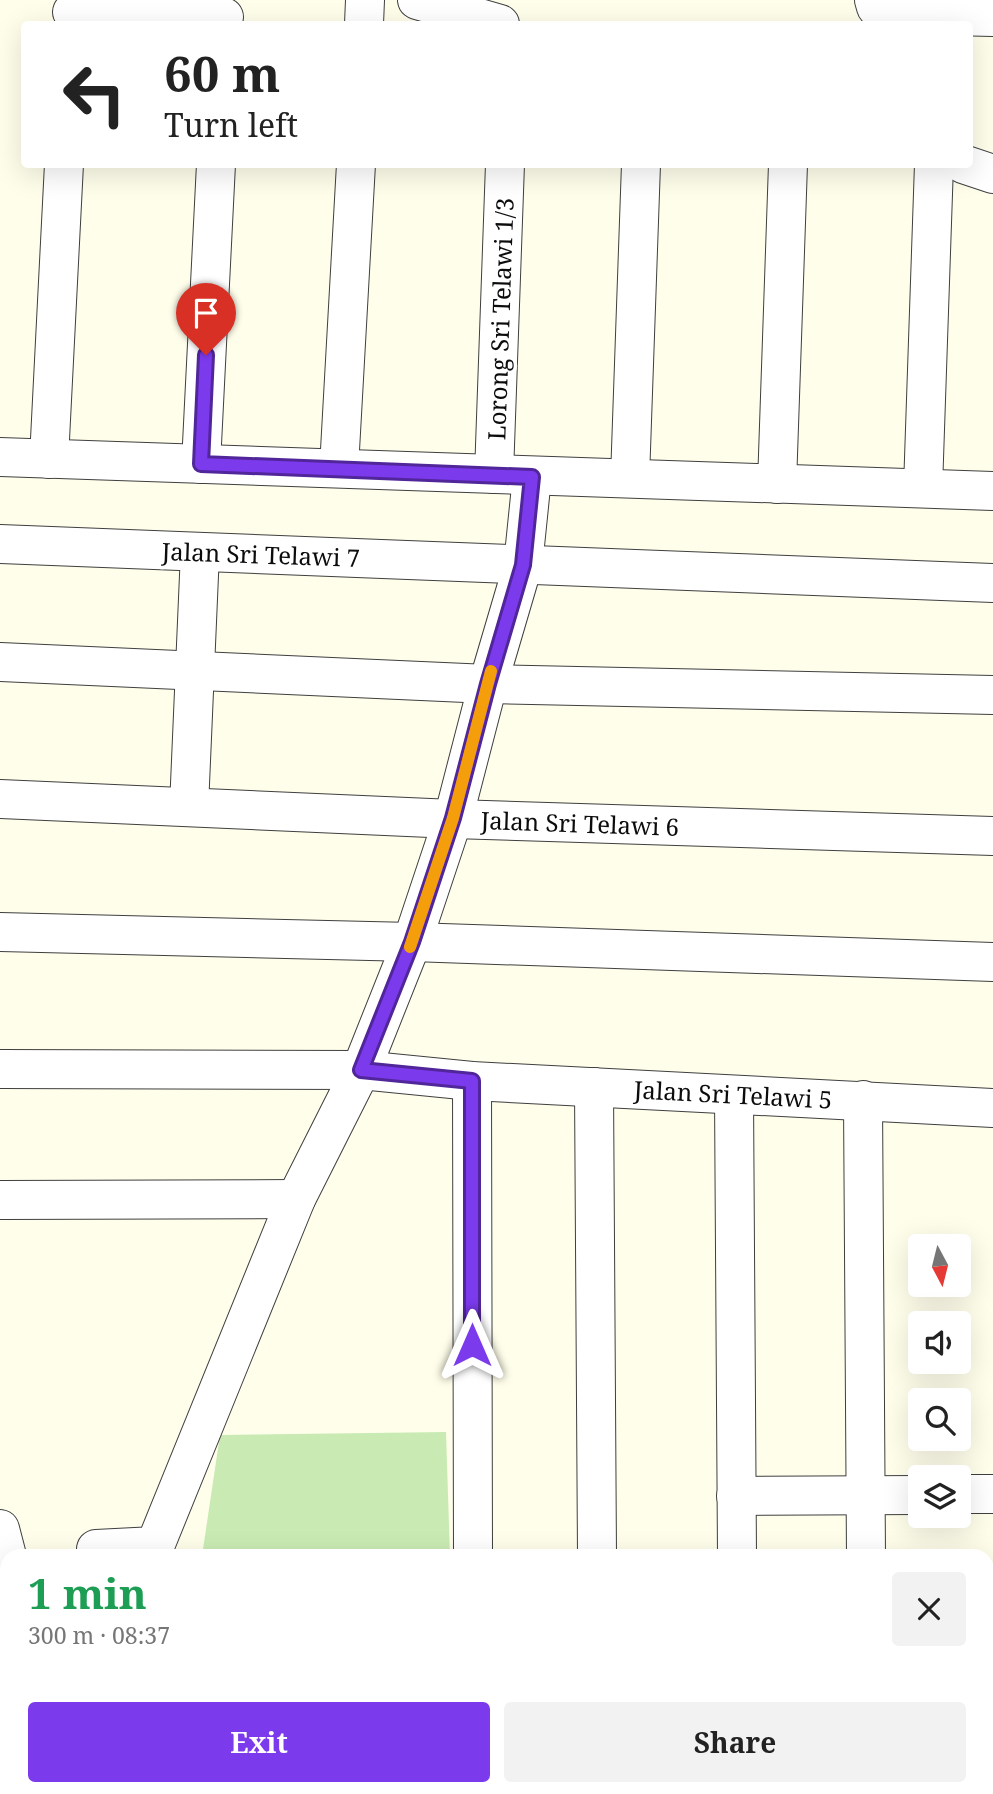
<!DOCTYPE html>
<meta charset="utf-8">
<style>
body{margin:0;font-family:"Noto Serif",serif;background:#f2f2f2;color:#222;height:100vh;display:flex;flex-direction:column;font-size:26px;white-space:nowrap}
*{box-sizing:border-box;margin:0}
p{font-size:23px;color:#767676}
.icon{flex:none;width:38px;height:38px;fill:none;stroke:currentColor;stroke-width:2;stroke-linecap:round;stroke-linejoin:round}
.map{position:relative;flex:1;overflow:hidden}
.panel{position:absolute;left:0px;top:1549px;width:994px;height:247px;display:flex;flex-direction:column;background:#fff;border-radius:21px 21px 0 0;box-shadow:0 7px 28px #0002}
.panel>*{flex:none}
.guide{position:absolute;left:21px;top:21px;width:952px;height:147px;border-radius:7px;box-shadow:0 7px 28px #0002;background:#fff;color:#222;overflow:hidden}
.needle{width:46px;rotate:173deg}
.fabs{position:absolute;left:908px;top:1234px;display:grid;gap:14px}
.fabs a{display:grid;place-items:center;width:63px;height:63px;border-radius:7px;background:#fff;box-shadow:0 7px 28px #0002;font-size:35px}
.pin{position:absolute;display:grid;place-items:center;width:60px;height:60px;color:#fff;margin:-72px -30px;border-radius:50% 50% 50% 0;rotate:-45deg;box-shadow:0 0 7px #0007}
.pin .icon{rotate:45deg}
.me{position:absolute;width:77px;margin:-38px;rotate:0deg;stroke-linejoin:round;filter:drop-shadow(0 0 5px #0008)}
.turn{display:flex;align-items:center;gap:24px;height:147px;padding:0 28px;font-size:32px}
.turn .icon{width:91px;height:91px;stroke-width:2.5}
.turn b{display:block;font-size:49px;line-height:60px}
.round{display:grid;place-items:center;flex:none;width:74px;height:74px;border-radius:7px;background:#f2f2f2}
.headline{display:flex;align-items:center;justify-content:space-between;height:119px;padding:0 28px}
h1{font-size:42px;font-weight:700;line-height:52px;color:#1e9e55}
.primary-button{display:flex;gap:14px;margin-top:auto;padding:14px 28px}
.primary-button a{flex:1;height:80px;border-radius:7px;background:#7c3aed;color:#fff;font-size:28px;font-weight:700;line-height:80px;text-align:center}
.primary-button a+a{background:#f2f2f2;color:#222}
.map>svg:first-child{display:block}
.green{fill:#c9ebb3}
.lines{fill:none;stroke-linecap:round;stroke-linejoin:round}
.minor-casing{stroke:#3f3f3f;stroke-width:40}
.minor{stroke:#fff;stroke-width:38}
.route-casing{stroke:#51269a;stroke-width:18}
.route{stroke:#7c3aed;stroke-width:12}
.slow{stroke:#f59e0b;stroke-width:12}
.labels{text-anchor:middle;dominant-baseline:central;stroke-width:7;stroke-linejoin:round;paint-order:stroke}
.street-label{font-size:24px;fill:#0c0c0c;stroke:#fff}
</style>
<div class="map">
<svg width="993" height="1794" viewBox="0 0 993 1794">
<rect width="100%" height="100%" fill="#fffeeb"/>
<g class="green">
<path d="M446,1432L450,1556H202L220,1435Z"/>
<path d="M457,1788V1794H361L311,1789Z"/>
</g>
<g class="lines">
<defs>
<g id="minor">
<path d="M417,0L500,24"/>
<path d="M874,0L876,7L907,15L993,17"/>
<path d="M72,12L224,17"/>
<path d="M364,24L365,0"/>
<path d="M963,164L993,174"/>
<path d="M0,457L993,491"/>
<path d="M49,459L64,164"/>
<path d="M201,464L216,164"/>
<path d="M339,468L356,164"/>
<path d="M494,474L505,164"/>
<path d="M630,478L641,164"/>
<path d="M777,484L788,164"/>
<path d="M923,488L934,164"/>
<path d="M0,544L993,583"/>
<path d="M0,662L488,684L993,695"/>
<path d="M0,799L453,819L993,836"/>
<path d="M189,807L200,552"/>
<path d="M0,932L412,942L993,962"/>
<path d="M0,1069L361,1070L472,1081L993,1108"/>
<path d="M472,1081L473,1556"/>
<path d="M594,1087L597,1556"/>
<path d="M734,1095L737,1556"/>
<path d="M863,1100L866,1556"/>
<path d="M0,1200L296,1199"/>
<path d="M959,1494H993"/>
<path d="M736,1496L920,1495"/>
<path d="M0,1529L7,1556"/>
<path d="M96,1549L155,1546L296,1199L361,1070L412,942L453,819L488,684L523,565L532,477"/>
<path d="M0,1637L7,1636"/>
<path d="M0,1768L7,1767"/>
<path d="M987,1768L993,1764"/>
<path d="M70,1788L73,1794"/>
<path d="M478,1788V1794"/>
<path d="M598,1788V1794"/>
<path d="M739,1788V1794"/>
<path d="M867,1788V1794"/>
<path d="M285,1791L311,1794"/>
<path d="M951,1794L959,1788"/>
</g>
</defs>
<use href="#minor" class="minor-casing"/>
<use href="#minor" class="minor"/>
</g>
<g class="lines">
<defs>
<path id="route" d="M206,355L201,464L532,477L523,565L488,684L453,818L412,942L361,1070L472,1081V1345"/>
</defs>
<use href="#route" class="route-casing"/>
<use href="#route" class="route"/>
<path class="slow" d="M410,947L453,818L491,671"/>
</g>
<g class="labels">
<g class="street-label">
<text transform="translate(500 319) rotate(-88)">Lorong Sri Telawi 1/3</text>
<text transform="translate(261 554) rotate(2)">Jalan Sri Telawi 7</text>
<text transform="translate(580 823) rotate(2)">Jalan Sri Telawi 6</text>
<text transform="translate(733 1094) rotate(3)">Jalan Sri Telawi 5</text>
</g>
</g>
</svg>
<div class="fabs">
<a><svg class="needle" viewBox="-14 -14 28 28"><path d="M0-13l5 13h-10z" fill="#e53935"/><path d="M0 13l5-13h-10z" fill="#767676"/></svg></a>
<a><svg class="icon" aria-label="sound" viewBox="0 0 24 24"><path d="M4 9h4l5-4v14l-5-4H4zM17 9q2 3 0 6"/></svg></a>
<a><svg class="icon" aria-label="search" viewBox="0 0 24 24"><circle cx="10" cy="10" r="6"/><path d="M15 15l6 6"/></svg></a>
<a><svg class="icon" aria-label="layers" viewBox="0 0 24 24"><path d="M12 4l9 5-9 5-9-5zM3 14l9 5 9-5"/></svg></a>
</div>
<div class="pin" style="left:206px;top:355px;background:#d93025"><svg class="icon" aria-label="arrive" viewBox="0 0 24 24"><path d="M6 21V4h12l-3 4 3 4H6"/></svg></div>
<svg class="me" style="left:472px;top:1345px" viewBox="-20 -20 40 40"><path d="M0-17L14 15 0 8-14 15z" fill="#7c3aed" stroke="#fff" stroke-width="4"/></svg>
<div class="guide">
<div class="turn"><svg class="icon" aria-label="left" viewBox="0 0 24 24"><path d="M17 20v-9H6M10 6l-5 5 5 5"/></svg><div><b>60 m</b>Turn left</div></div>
</div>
<section class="panel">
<div class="headline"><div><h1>1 min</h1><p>300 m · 08:37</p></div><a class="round"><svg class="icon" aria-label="close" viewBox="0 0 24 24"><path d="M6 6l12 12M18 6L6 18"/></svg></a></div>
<div class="primary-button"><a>Exit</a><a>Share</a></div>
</section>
</div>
